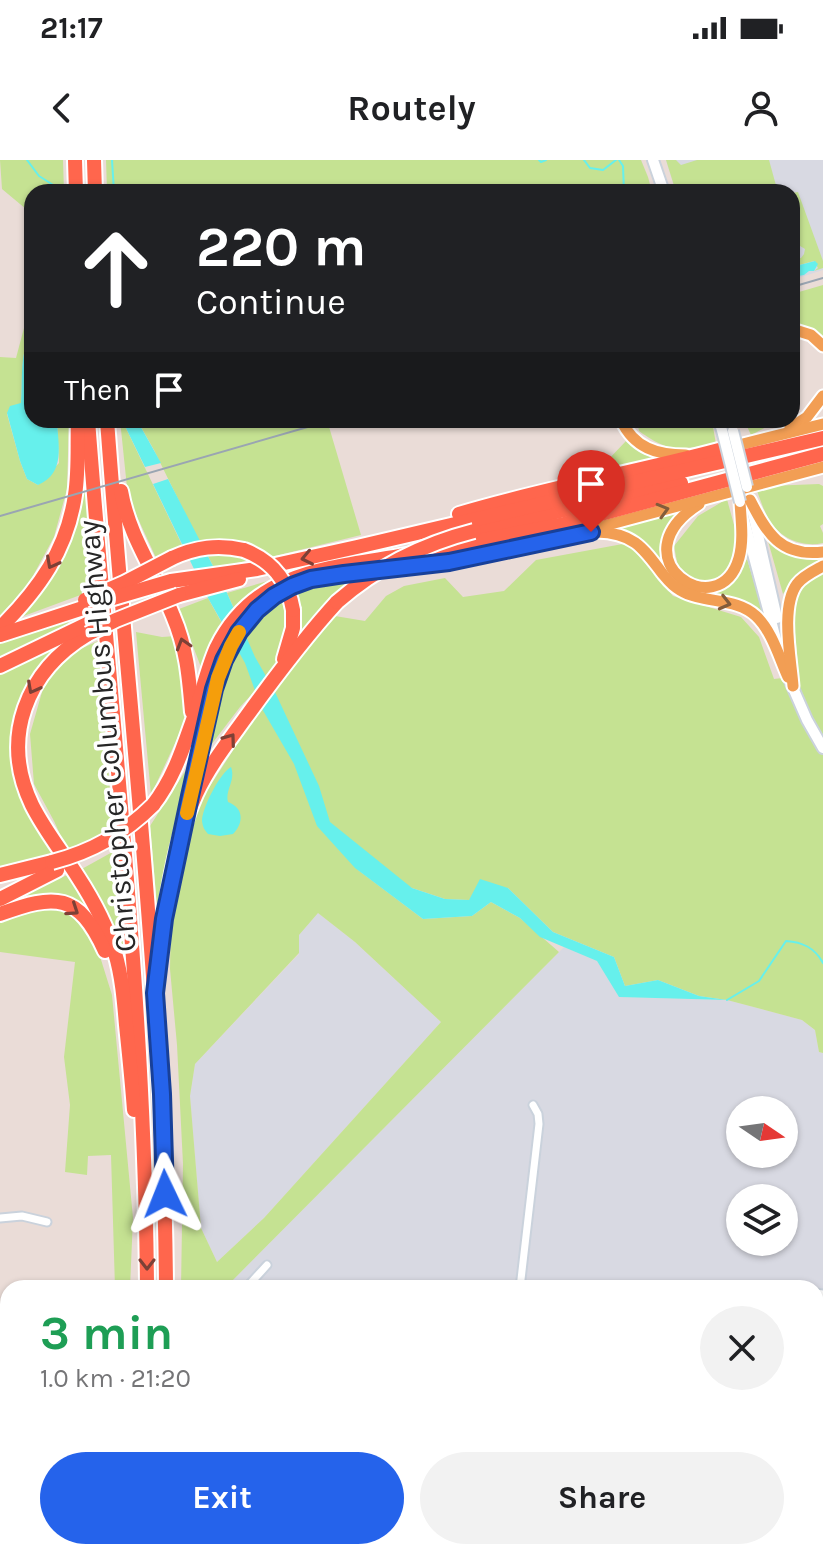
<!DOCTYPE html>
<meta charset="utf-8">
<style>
body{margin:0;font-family:Karla,sans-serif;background:#f2f2f2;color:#202124;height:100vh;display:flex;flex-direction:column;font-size:30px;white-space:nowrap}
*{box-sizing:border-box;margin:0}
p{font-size:26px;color:#757577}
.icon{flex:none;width:44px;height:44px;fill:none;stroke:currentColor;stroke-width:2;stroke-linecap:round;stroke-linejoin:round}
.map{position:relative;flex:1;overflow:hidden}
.drawer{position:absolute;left:0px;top:1120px;width:824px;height:280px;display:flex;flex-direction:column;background:#fff;border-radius:24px 24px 0 0;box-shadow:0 2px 6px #0004}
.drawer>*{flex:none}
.hud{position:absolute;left:24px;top:24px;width:776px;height:244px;border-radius:24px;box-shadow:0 2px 6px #0004;background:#202124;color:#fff;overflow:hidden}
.needle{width:52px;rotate:103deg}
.buttons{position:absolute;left:726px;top:936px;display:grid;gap:16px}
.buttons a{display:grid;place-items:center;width:72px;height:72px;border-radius:50%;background:#fff;box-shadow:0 2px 6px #0004;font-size:40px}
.pin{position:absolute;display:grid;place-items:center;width:68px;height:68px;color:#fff;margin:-82px -34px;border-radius:50% 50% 50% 0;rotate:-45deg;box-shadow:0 0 8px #0007}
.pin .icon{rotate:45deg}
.me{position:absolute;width:88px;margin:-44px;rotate:358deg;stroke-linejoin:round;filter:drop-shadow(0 0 6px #0008)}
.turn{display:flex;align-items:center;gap:28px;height:168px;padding:0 40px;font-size:36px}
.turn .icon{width:104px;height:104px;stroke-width:2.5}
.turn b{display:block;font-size:56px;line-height:68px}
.then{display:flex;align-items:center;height:76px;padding:0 40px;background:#0003;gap:16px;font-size:30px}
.round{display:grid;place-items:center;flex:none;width:84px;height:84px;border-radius:42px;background:#f2f2f2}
.overview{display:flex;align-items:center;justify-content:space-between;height:136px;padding:0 40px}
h1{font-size:48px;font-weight:700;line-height:60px;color:#1e9e55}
.action{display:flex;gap:16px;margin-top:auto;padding:16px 40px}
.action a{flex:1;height:92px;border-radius:48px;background:#2563eb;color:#fff;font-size:32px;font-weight:700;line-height:92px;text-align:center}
.action a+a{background:#f2f2f2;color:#202124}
.status{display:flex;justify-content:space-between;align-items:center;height:56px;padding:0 40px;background:#fff;direction:ltr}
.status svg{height:22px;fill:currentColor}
header{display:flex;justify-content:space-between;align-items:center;height:104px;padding:0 40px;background:#fff;font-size:36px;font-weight:700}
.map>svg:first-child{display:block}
.industrial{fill:#d8d9e2;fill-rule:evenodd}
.green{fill:#c5e292;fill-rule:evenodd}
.water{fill:#66f0ec}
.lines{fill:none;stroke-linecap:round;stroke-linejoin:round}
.stream{stroke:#66f0ec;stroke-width:2}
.street-casing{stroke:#cad2dc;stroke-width:11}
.secondary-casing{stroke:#cad2dc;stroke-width:14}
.primary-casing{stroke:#fff;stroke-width:15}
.highway-casing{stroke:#fff;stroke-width:18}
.street{stroke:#fff;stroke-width:7}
.secondary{stroke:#fff;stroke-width:10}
.primary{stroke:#f29e54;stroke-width:11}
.highway{stroke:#ff664d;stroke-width:14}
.rail{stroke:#9aa5b2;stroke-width:2}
.secondary-bridge-casing{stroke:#cad2dc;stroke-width:14;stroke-linecap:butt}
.highway-bridge-casing{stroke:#fff;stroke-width:18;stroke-linecap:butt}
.secondary-bridge{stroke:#fff;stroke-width:10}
.highway-bridge{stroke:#ff664d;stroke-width:14}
.oneway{stroke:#825c3b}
.oneway2{stroke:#7d4036}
.route-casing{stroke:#184099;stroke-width:20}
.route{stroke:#2563eb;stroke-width:14}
.slow{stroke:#f59e0b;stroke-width:14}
.labels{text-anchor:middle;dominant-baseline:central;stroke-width:7;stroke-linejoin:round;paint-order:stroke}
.street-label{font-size:30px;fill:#262626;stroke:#fff}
</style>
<div class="status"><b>21:17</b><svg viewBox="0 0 49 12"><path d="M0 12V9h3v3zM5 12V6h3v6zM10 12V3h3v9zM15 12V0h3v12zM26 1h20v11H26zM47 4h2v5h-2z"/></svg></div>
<header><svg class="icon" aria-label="back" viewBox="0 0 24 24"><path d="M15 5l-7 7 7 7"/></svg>Routely<svg class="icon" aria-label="person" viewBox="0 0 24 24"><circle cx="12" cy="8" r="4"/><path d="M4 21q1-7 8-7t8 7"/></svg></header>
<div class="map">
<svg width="823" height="1400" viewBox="0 0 823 1400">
<rect width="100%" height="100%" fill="#eadcd7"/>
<g class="industrial">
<path d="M666,0H823V110L792,120V32H676Z"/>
<path d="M318,753L355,782L441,862L264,1058L217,1102L201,1068L190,936L195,904L299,794V775Z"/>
<path d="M564,787L597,801L620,837L727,840L802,860L815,870L819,892L823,893V1172L816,1178V1128H225ZM740,950H784V994H740ZM740,1038H784V1082H740Z"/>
<path d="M823,1205V1400H170V1392H816V1211Z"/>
</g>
<g class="green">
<path d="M0,0H63L64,32H32V54L2,29Z"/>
<path d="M106,0H641L648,17L652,32H107Z"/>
<path d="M666,0H676L681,5L697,0H769L777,29L781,32H676Z"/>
<path d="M798,32L823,101V108L814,111L818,108L814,101L792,107V98H801L804,94L805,89L792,81V33Z"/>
<path d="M32,104V174C19,191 23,222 21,243L7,254L20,301L27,319L38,325L59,303L57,260H69L67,329L54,377L21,438L0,456V197L16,198L28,153Z"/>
<path d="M823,125V179L810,168L792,164V134Z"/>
<path d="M120,260H122L183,387L157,400L128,337Z"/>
<path d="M137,260H327L361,375L271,397L236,380L199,382L154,290Z"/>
<path d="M637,260H710L713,267L716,284C678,289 671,294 639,271Z"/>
<path d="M744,260H780L751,275Z"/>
<path d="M626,281L641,293L656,299L589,316L588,311L606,302Z"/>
<path d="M819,324L823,326V364L820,366L823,373V383C801,388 777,377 767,356C763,348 760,339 757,331L769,326Z"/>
<path d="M86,328L94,430L21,457L32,445L40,430L80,329Z"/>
<path d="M727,339C737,379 747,389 716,422L695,421L678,407L674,386L698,356Z"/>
<path d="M686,349L670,370L666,408L645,383L620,369Z"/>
<path d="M766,374L823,396V403L797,416L783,434Z"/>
<path d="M628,383L673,436L741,457L759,477L774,519L799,516L794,463L797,432L816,414L823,411V893L819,892L815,870L802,860L727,840L699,836L658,820L625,826L614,797L553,772L508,728L469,740L445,739L358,710L423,759L472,756L491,742L520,758L559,792L225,1128H181L183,1004L177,885L170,809L171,749L199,643L261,547L335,456L365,461L386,436L404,426L445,418L463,437L504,431L536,400ZM318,753L355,782L441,862L264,1058L217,1102L201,1068L190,936L195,904L299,793V775Z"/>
<path d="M228,392L255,399L214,408L207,394Z"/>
<path d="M747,399L764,455L748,444L701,433L730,422Z"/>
<path d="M271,420L235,451L227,433Z"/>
<path d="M357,421L326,446L300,473L301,449L295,429Z"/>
<path d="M208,438L224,467L202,510L179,449Z"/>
<path d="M281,439L289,467L276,508L240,547L208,589L230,507L258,458Z"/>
<path d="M68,460L69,466L0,501V482Z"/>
<path d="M136,472L162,477L176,476L189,553L151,635Z"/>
<path d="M98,481L113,670L68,692L54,661L34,624L30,574L42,532L52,514L78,490Z"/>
<path d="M56,486L18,545L15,587L28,653L55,695L0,709V514Z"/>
<path d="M193,599L181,668L158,757L150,666Z"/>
<path d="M116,690L125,802L80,710Z"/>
<path d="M69,714L101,767L67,738L26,735Z"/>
<path d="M35,747H58L74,754L93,774L112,835L133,1058L130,1128H115L111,995L88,996L87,1015L65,1012L70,945L64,897L75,802L0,792V760Z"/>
<path d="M0,1145L8,1171V1367L0,1372Z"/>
</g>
<g class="water">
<path d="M815,101L818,104L814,111H809L804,115L792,117V107Z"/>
<path d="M32,174V260H57C58,285 66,313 38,325L27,319L20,301L7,253L10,246L21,243C23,222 19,191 32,174Z"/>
<path d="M122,260H137L161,303L145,307Z"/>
<path d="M168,319L227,433L255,497L274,530L319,626L330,662L412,728L445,739L469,740L480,719L508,728L553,772L614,797L625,826L658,820L699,836L727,840L619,837L597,801L540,777L520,758L491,742L472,756L423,759L355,708L317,666L294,604L261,547L245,503L208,438L153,324Z"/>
<path d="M231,607C236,621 225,629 228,642C244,648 244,663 233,674L220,676L208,674C204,669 203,668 202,661C202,648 220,613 231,607Z"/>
</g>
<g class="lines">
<g class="stream">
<path d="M27,0L39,16L58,28"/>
<path d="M112,0L114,32"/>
<path d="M539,0L541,2L546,0"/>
<path d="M584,0L590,8L603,10L616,0"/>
<path d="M619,0L623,6L624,32"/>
<path d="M727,840L759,821L786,781C803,782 815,788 823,803"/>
<path d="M0,1282L8,1286"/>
<path d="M114,1400V1392"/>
</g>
<defs>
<g id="street">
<path d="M0,1058L22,1056L47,1062"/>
<path d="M246,1128L267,1105"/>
<path d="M520,1128L539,964L538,954L533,945"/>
<path d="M732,1128L753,1126L780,1128"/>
<path d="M816,1133L823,1134"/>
<path d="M816,1284H823"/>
<path d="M218,1400L219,1392"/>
</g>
<g id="secondary">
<path d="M653,0L664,32"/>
<path d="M719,260L723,274"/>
<path d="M752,349L777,458"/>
<path d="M744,360L777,483"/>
<path d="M790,521L807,560L823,588"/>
</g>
<g id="primary">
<path d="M792,169L811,175L823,186"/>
<path d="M621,260C634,288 657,295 686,295"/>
<path d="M790,268L807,257L823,236"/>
<path d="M727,288L823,264"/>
<path d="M750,340C767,373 780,397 823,392"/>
<path d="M699,344C615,398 719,468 739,398C744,380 741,360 740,342"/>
<path d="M597,372C632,373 642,386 662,413C667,419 672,426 680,430C703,444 736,437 756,456C772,471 779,497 788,517"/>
<path d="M469,398L540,383L823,307"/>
<path d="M311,420L381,410"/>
<path d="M793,526C791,499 780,447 797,424C803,416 814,411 823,406"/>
<path d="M189,641C193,617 200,593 205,569C219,509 232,458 291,427"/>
</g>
<g id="highway">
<path d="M75,0L76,32"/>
<path d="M94,0L95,32"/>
<path d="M88,260C110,549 145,838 147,1128"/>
<path d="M107,260C128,549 164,838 166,1128"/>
<path d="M121,331C129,377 156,413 173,456C187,489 189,517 192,552"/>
<path d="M459,354C545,328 633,313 719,290"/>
<path d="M474,371L681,323"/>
<path d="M426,391L564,364L823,294"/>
<path d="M172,398C196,387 218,384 244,390"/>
<path d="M392,404L476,397"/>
<path d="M171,421L257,409L357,387L823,278"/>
<path d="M179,435L239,419"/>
<path d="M0,468C39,429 67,390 75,335C79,310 77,285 78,260"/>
<path d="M88,474C26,511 0,578 32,645C45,671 63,693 78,717C93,740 107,767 115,793C122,816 124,841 126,865C129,894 132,922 134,950"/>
<path d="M0,475L86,447"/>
<path d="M284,499L293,468V450"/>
<path d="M0,506L87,464"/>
<path d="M153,645C174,618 183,588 194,557C202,534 207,509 217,487C255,410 331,408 406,395"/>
<path d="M0,715L52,702"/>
<path d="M0,739L57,710"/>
<path d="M0,754C55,734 78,732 105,791"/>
<path d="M159,801C166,745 173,685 196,634C209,606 228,582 246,557C275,517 304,478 337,442"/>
<path d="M139,1400V1392"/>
<path d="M158,1400V1392"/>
</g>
</defs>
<use href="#street" class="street-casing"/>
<use href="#secondary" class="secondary-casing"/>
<use href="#primary" class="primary-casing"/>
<use href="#highway" class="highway-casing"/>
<use href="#street" class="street"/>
<use href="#secondary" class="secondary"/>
<use href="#primary" class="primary"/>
<use href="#highway" class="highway"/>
<g class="rail">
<path d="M792,127L823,118"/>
<path d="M0,356L332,260"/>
<path d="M816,1178L823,1172"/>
<path d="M556,1400L566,1392"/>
</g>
<defs>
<g id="secondary-bridge">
<path d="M733,271L747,327"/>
<path d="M723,274L740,342"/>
</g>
<g id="highway-bridge">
<path d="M244,390C272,401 288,420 293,450"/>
<path d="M85,440L124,423L172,398"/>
<path d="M103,441L171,421"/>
<path d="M337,442C377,407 423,384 474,371"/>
<path d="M88,474L116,460L179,435"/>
<path d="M52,702C91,692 125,673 153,645"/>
</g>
</defs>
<use href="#secondary-bridge" class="secondary-bridge-casing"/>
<use href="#highway-bridge" class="highway-bridge-casing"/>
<use href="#secondary-bridge" class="secondary-bridge"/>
<use href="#highway-bridge" class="highway-bridge"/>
</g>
<defs><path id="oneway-chevron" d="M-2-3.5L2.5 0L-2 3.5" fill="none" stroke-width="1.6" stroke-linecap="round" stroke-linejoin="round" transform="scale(2)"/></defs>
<g class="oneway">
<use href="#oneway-chevron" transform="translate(663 350) rotate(-16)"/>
<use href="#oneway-chevron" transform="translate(725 443) rotate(14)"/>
</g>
<g class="oneway2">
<use href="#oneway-chevron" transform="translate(307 398) rotate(168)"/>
<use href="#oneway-chevron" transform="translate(52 403) rotate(118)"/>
<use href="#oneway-chevron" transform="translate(183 484) rotate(-107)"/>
<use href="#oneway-chevron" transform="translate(33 528) rotate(118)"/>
<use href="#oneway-chevron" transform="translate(230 579) rotate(-54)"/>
<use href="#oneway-chevron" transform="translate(73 750) rotate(34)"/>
<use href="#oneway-chevron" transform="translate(147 1104) rotate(90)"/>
</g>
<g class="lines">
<defs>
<path id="route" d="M165,1034L162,934L155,833L164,759L190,636L214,529L224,500L239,472L257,450L274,436L292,426L311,419L344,414L449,402L591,372"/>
</defs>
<use href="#route" class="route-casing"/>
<use href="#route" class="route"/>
<path class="slow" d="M187,653L218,518L231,486L239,472"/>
</g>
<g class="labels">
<g class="street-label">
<text transform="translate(107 576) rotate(-95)">Christopher Columbus Highway</text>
</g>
</g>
</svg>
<div class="buttons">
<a><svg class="needle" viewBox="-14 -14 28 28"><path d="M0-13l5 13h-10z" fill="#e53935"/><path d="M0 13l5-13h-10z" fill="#757577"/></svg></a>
<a><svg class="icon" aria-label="layers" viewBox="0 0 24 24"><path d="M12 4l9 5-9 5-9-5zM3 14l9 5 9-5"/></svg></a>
</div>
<div class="pin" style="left:591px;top:372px;background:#d93025"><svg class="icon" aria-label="arrive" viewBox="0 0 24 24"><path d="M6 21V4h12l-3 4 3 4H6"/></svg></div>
<svg class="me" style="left:165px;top:1034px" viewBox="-20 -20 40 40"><path d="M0-17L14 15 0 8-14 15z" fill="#2563eb" stroke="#fff" stroke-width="4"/></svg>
<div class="hud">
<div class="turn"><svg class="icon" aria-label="ahead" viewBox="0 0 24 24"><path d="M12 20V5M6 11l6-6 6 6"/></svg><div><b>220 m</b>Continue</div></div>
<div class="then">Then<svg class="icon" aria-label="arrive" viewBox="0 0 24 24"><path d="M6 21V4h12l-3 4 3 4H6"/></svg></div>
</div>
<section class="drawer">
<div class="overview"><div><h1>3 min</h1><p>1.0 km · 21:20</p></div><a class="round"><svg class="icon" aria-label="close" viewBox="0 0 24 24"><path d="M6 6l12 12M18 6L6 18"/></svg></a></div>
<div class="action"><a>Exit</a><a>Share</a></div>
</section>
</div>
